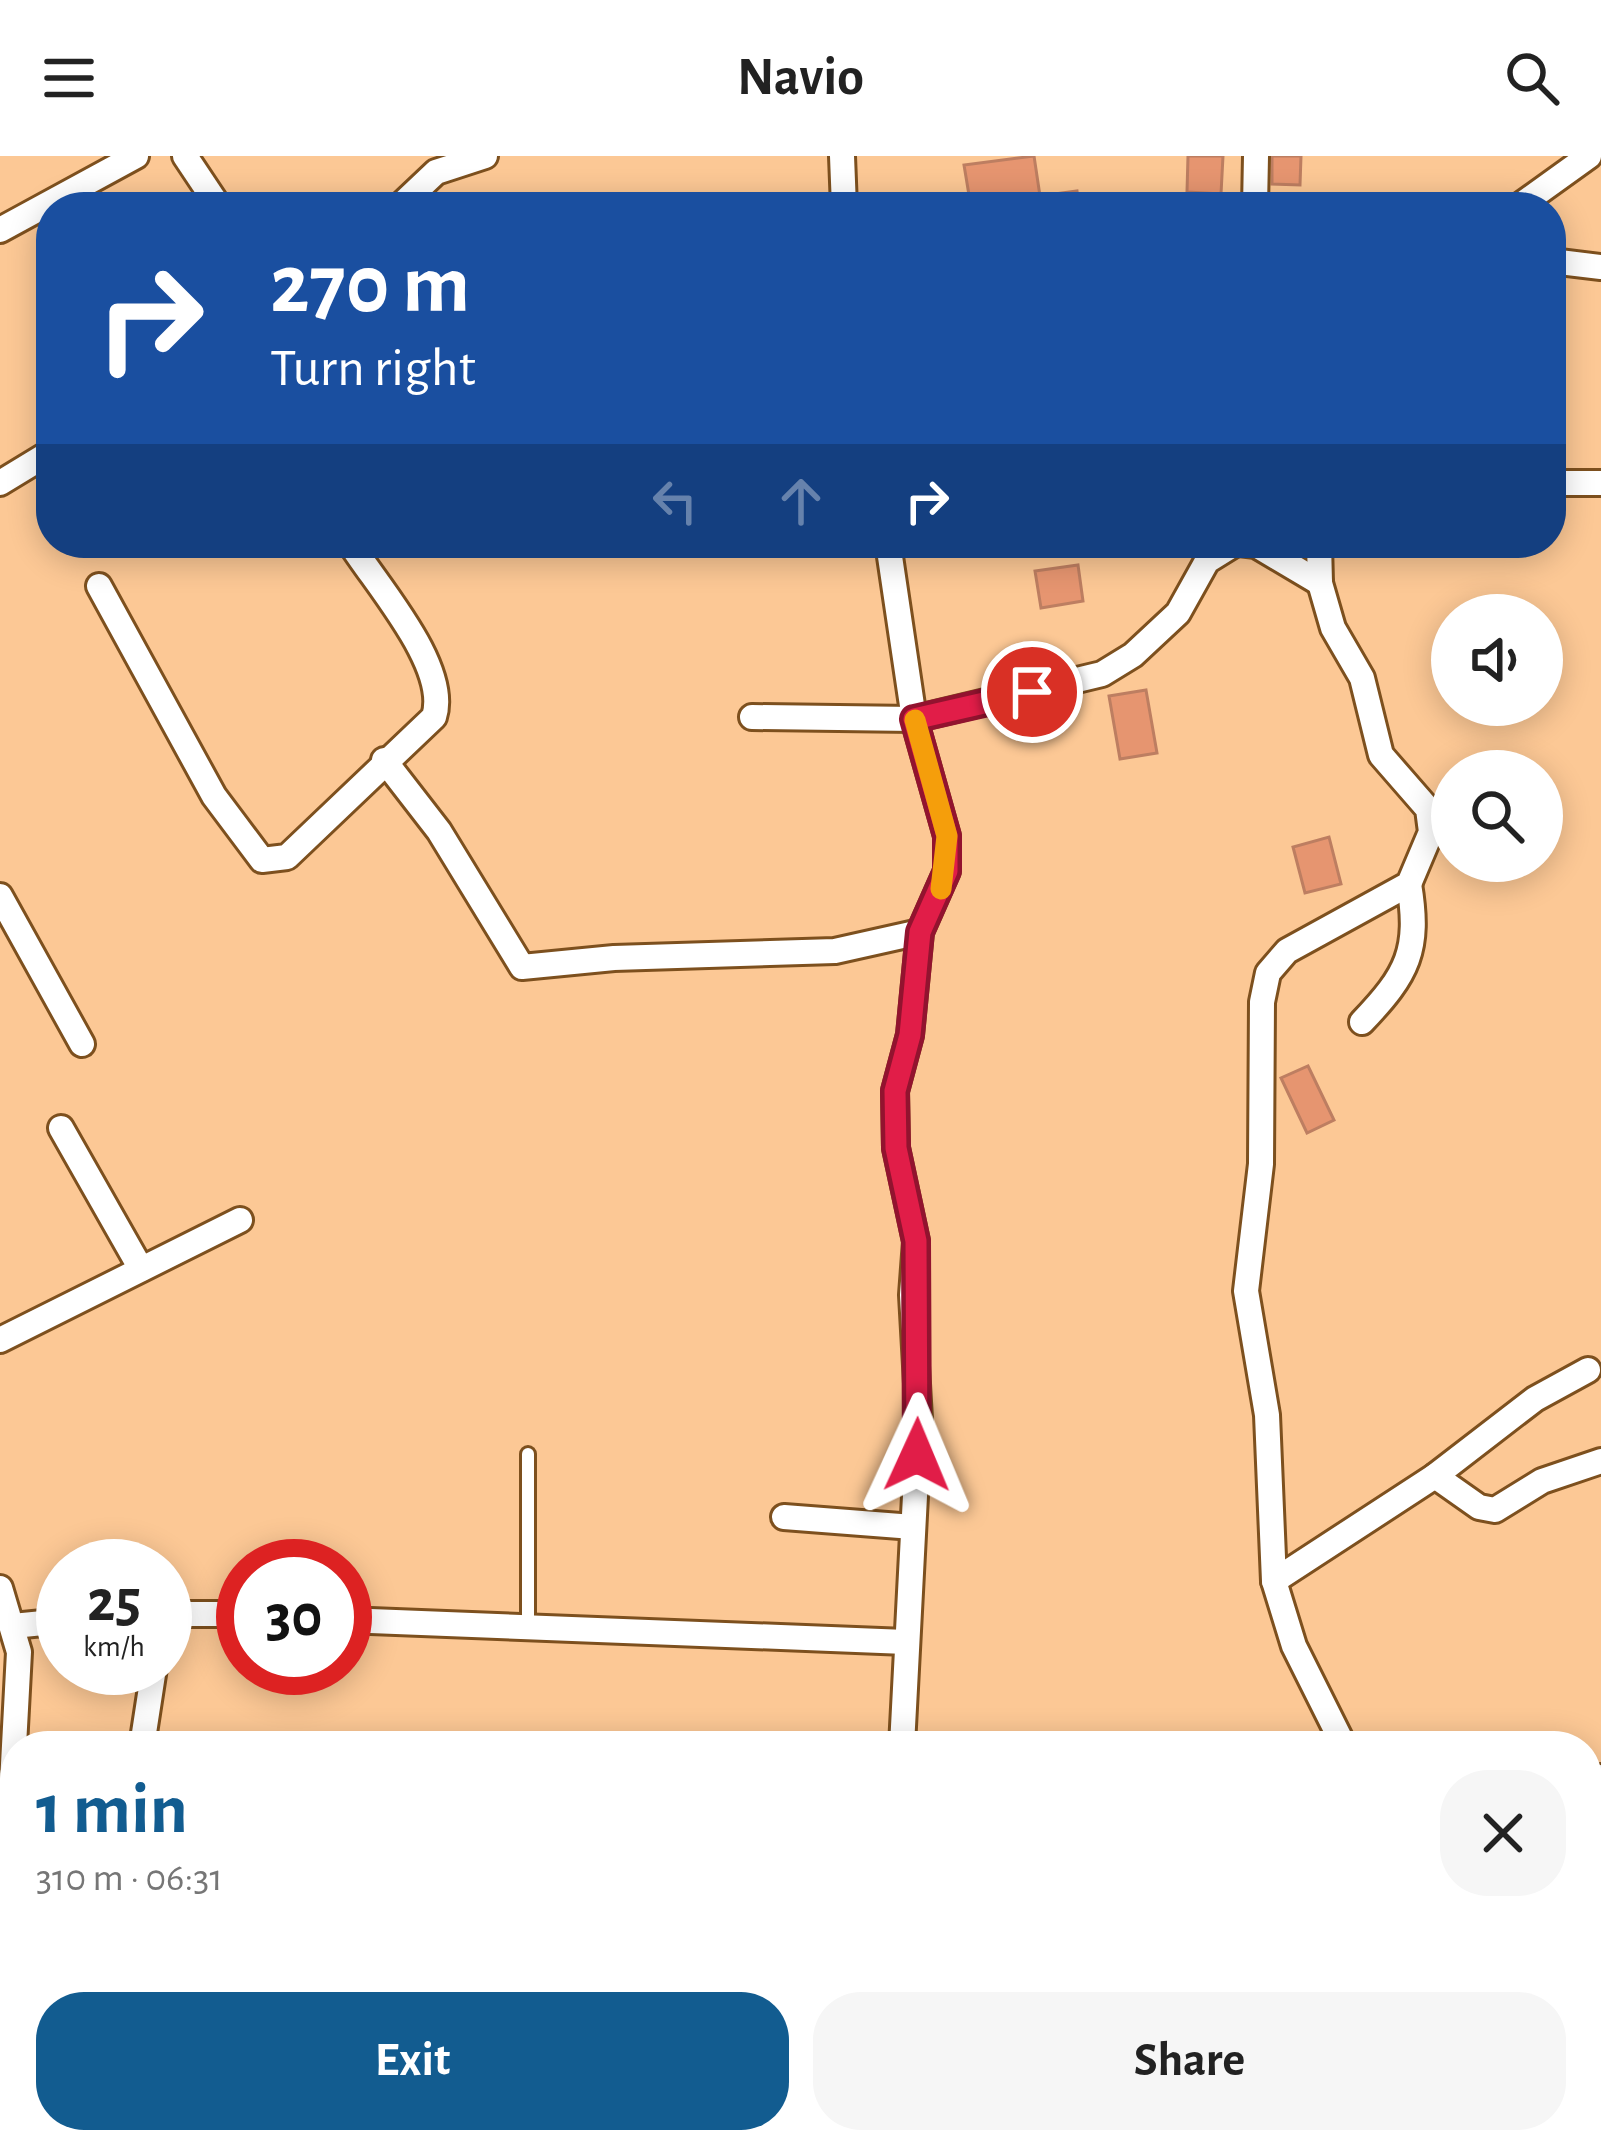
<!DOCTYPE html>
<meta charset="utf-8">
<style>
body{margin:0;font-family:"Alegreya Sans",sans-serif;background:#f6f6f6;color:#222;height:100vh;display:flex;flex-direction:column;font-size:45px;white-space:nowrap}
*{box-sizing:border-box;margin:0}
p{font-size:39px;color:#767676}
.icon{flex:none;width:66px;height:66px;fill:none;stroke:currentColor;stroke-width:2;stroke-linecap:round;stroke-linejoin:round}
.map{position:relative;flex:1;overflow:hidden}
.sheet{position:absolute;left:0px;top:1575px;width:1602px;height:423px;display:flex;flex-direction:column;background:#fff;border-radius:48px 48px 0 0;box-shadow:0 6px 30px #0003}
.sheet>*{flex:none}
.banner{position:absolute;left:36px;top:36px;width:1530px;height:366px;border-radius:48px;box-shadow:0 6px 30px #0003;background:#1a4fa0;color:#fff;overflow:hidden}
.buttons{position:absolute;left:1431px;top:438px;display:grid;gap:24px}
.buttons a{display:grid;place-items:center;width:132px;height:132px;border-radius:50%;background:#fff;box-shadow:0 6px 30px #0003;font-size:60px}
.speed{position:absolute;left:36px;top:1383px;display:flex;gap:24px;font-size:60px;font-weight:700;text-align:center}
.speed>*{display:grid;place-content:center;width:156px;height:156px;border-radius:50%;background:#fff;box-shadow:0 6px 30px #0003;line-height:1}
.speed small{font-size:30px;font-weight:400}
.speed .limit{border:18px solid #d22;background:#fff;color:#111}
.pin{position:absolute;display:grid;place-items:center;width:102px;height:102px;color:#fff;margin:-51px;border:6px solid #fff;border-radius:50%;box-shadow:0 3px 12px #0007}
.me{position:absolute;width:132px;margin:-66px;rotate:1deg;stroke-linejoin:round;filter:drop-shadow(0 0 9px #0008)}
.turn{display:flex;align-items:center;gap:42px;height:252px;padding:0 36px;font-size:54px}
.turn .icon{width:156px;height:156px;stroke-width:2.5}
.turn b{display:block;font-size:84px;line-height:102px}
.lanes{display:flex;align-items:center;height:114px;padding:0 36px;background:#0003;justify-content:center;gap:60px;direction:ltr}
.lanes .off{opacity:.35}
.round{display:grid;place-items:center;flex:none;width:126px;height:126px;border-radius:48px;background:#f6f6f6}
.headline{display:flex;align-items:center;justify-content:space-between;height:204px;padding:0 36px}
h1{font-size:72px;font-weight:700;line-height:90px;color:#125c90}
.action{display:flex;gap:24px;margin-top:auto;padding:24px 36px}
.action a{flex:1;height:138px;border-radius:48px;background:#125c90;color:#fff;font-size:48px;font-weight:700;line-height:138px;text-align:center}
.action a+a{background:#f6f6f6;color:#222}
header{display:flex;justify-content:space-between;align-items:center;height:156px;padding:0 36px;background:#fff;font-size:54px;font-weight:700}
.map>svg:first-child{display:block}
.building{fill:#e69570;stroke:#bd7e61;stroke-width:3}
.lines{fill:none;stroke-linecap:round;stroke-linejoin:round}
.service-casing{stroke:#7d501e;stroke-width:18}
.minor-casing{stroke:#7d501e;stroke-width:30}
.service{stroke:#fff;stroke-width:12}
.minor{stroke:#fff;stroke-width:24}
.route-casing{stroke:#92132f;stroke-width:30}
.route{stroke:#e11d48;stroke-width:21}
.slow{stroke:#f59e0b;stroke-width:21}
</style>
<header><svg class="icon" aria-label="menu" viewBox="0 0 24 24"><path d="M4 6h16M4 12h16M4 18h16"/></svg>Navio<svg class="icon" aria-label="search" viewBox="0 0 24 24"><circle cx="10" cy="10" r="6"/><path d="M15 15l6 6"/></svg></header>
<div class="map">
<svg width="1601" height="1996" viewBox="0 0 1601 1996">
<rect width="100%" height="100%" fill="#fcc895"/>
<g class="building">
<path d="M1034,0L1040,40L1077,35L1079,51H979L977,38L969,39L964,9Z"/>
<path d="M1188,0H1223L1221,38L1187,36Z"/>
<path d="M1272,0H1301L1300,29L1272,28Z"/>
<path d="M1078,409L1083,445L1041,452L1035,415Z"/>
<path d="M1146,534L1157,597L1120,603L1109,540Z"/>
<path d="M1329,681L1341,728L1305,737L1293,691Z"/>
<path d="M1308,910L1334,964L1307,977L1281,922Z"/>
</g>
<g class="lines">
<defs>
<path id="service" d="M528,1298V1472"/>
<g id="minor">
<path d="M185,0L219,51"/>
<path d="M842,0L844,51"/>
<path d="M399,51L436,16L485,0"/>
<path d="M1255,51L1256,0"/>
<path d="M1518,51L1589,0"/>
<path d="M0,74L136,0"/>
<path d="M1551,105L1601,111"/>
<path d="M0,327L51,296"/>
<path d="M1551,327H1601"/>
<path d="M888,387L914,563L947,680V715L920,776L910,879L895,935L896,992L916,1085L912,1139L919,1263L902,1590"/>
<path d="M1239,387L1256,389L1320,427"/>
<path d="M1319,387L1320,427L1333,472L1362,522L1381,599L1428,653L1431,676L1409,728L1287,795L1268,817L1262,846L1261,1008L1246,1135L1267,1259L1274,1425L1294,1490L1344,1590"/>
<path d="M99,430L214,640L262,704L287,701L434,561C450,511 377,430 350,387"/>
<path d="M752,561L914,563L1102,518L1133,499L1178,457L1207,405L1236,387"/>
<path d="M384,604L439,675L522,811L614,802L835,795L920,776"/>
<path d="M0,740L82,888"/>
<path d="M1362,866C1408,818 1420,794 1409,728"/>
<path d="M61,972L141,1113"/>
<path d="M0,1184L240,1064"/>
<path d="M1435,1320L1479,1351L1495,1354L1542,1325L1601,1305"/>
<path d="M784,1361L913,1371"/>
<path d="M1274,1425L1435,1320L1535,1243L1588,1214"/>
<path d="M0,1432L19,1496L1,1834"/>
<path d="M165,1458H243"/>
<path d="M345,1464L906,1486"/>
<path d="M13,1470L63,1465"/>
<path d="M142,1590L154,1512"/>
<path d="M1587,1629L1601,1621"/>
<path d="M1587,1809L1601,1829"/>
<path d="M176,1996L177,1983"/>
<path d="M903,1996V1983"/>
<path d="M1363,1996L1364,1983"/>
</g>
</defs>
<use href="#service" class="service-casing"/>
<use href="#minor" class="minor-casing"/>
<use href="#service" class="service"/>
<use href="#minor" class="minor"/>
</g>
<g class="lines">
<defs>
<path id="route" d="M917,1299L916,1085L896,992L895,935L910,879L920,776L947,715V680L914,563L1032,536"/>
</defs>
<use href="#route" class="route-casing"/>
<use href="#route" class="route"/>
<path class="slow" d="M915,564L947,680L941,733"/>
</g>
</svg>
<div class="buttons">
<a><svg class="icon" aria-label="sound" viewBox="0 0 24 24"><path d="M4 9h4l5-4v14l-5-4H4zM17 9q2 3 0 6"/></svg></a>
<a><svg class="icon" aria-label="search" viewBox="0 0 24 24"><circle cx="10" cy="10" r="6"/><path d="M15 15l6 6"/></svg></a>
</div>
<div class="speed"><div>25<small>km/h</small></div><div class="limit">30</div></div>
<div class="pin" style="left:1032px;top:536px;background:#d93025"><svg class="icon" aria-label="arrive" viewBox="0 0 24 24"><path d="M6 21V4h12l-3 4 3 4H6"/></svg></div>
<svg class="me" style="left:917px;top:1299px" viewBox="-20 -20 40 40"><path d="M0-17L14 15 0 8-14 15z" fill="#e11d48" stroke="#fff" stroke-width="4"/></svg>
<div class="banner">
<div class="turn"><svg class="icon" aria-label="right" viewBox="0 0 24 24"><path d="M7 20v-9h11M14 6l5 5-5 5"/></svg><div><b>270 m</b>Turn right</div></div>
<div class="lanes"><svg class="icon off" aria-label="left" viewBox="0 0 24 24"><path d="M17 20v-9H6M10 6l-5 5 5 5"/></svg><svg class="icon off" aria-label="ahead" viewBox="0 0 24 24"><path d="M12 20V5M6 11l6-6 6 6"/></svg><svg class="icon" aria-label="right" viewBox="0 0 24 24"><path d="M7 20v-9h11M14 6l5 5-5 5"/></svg></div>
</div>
<section class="sheet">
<div class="headline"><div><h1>1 min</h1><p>310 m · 06:31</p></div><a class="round"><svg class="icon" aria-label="close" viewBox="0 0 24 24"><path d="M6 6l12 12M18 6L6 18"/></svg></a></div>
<div class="action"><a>Exit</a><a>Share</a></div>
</section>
</div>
